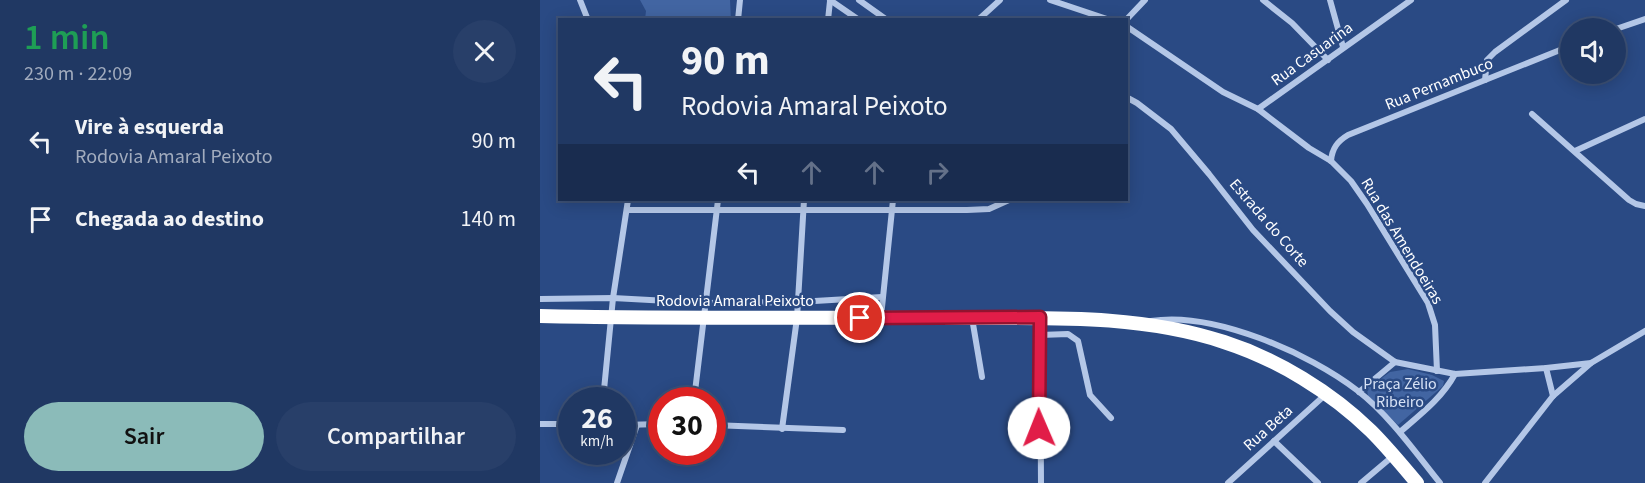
<!DOCTYPE html>
<html lang="pt">
<meta charset="utf-8">
<style>
body{margin:0;font-family:"Source Sans 3",sans-serif;background:#283f69;color:#f1f3f6;height:100vh;display:flex;flex-direction:column;font-size:22px;white-space:nowrap}
*{box-sizing:border-box;margin:0}
p{font-size:20px;color:#a2acbe}
.icon{flex:none;width:33px;height:33px;fill:none;stroke:currentColor;stroke-width:2;stroke-linecap:round;stroke-linejoin:round}
.map{position:relative;flex:1;overflow:hidden}
.drawer{display:flex;flex-direction:column;background:#203863;width:540px}
.drawer>*{flex:none}
.hud{position:absolute;left:18px;top:18px;width:570px;height:183px;border-radius:0px;box-shadow:0 3px 15px #0003,0 0 0 2px #3d5278;background:#203863;color:#f1f3f6;overflow:hidden}
.tools{position:absolute;left:1020px;top:18px;display:grid;gap:12px}
.tools a{display:grid;place-items:center;width:66px;height:66px;border-radius:50%;background:#203863;box-shadow:0 3px 15px #0003,0 0 0 2px #3d5278;font-size:30px}
.speed{position:absolute;left:18px;top:387px;display:flex;gap:12px;font-size:30px;font-weight:700;text-align:center}
.speed>*{display:grid;place-content:center;width:78px;height:78px;border-radius:50%;background:#203863;box-shadow:0 3px 15px #0003,0 0 0 2px #3d5278;line-height:1}
.speed small{font-size:15px;font-weight:400}
.speed .limit{border:9px solid #d22;background:#fff;color:#111}
.pin{position:absolute;display:grid;place-items:center;width:51px;height:51px;color:#fff;margin:-26px;border:3px solid #fff;border-radius:50%;box-shadow:0 2px 6px #0007}
.me{position:absolute;width:66px;margin:-33px;rotate:359deg;stroke-linejoin:round;filter:drop-shadow(0 0 4px #0008)}
.turn{display:flex;align-items:center;gap:21px;height:126px;padding:0 24px;font-size:27px}
.turn .icon{width:78px;height:78px;stroke-width:2.5}
.turn b{display:block;font-size:42px;line-height:51px}
.lanes{display:flex;align-items:center;height:57px;padding:0 24px;background:#0003;justify-content:center;gap:30px;direction:ltr}
.lanes .off{opacity:.35}
.round{display:grid;place-items:center;flex:none;width:63px;height:63px;border-radius:32px;background:#283f69}
.headline{display:flex;align-items:center;justify-content:space-between;height:102px;padding:0 24px}
h1{font-size:36px;font-weight:600;line-height:45px;color:#1e9e55}
.cta{display:flex;gap:12px;margin-top:auto;padding:12px 24px}
.cta a{flex:1;height:69px;border-radius:36px;background:#8bbbb9;color:#111;font-size:24px;font-weight:600;line-height:69px;text-align:center}
.cta a+a{background:#283f69;color:#f1f3f6}
ul{padding:0;list-style:none}
li{display:flex;align-items:center;gap:18px;height:78px;padding:0 24px}
li div{flex:1}
li b{display:block;font-size:22px}
li em{font-style:normal}
main{display:flex;flex:1;min-height:0}
.map>svg:first-child{display:block}
.green{fill:#4265a2}
.lines{fill:none;stroke-linecap:round;stroke-linejoin:round}
.street{stroke:#b4c7e7;stroke-width:6}
.highway{stroke:#fff;stroke-width:14}
.route-casing{stroke:#92132f;stroke-width:15}
.route{stroke:#e11d48;stroke-width:10}
.labels{text-anchor:middle;dominant-baseline:central;stroke-width:5;stroke-linejoin:round;paint-order:stroke}
.street-label{font-size:16px;fill:#fff;stroke:#2a4a84}
.park-label{font-size:16px;fill:#d7e2f6;stroke:#2a4a84}
</style>
<main>
<section class="drawer">
<div class="headline"><div><h1>1 min</h1><p>230 m · 22:09</p></div><a class="round"><svg class="icon" aria-label="close" viewBox="0 0 24 24"><path d="M6 6l12 12M18 6L6 18"/></svg></a></div>
<ul>
<li><svg class="icon" aria-label="left" viewBox="0 0 24 24"><path d="M17 20v-9H6M10 6l-5 5 5 5"/></svg><div><b>Vire à esquerda</b><p>Rodovia Amaral Peixoto</p></div><em>90 m</em></li>
<li><svg class="icon" aria-label="arrive" viewBox="0 0 24 24"><path d="M6 21V4h12l-3 4 3 4H6"/></svg><div><b>Chegada ao destino</b></div><em>140 m</em></li>
</ul>
<div class="cta"><a>Sair</a><a>Compartilhar</a></div>
</section>
<div class="map">
<svg width="1105" height="483" viewBox="0 0 1105 483">
<rect width="100%" height="100%" fill="#2a4a84"/>
<g class="green">
<path d="M100,0H190L191,20L105,19L106,11Z"/>
<path d="M868,369L892,375L904,381L903,386L858,425L828,396L827,389L850,372Z"/>
</g>
<g class="lines">
<g class="street">
<path d="M40,0L48,20"/>
<path d="M290,0L319,20"/>
<path d="M319,0L347,20"/>
<path d="M510,0L570,20"/>
<path d="M723,0L752,23L788,60"/>
<path d="M790,0L803,47"/>
<path d="M198,20L200,0"/>
<path d="M288,20L290,1"/>
<path d="M438,20L460,0"/>
<path d="M586,20L605,0"/>
<path d="M586,26L683,92L718,109L769,148L791,161L811,181L827,204L888,303L895,325L897,371"/>
<path d="M1076,29L1105,19"/>
<path d="M945,80L947,60L955,52L1026,0"/>
<path d="M586,97L597,103L631,129L669,174L713,230L790,311L813,332L855,362L915,374L1006,368L1051,363L1105,331"/>
<path d="M718,109L871,0"/>
<path d="M992,114L1089,200L1096,204L1105,206"/>
<path d="M1035,151L1105,119"/>
<path d="M791,161C792,148 798,141 808,135L1030,46"/>
<path d="M87,210H427L449,209L469,200"/>
<path d="M0,299L73,298L165,303L258,302L342,297"/>
<path d="M341,317L353,200"/>
<path d="M432,318L442,377"/>
<path d="M500,318L501,483"/>
<path d="M611,321C673,311 769,353 818,391C850,416 875,452 900,483"/>
<path d="M500,335L528,334L538,341L550,395L571,418"/>
<path d="M1006,368L1013,396"/>
<path d="M819,392L855,362"/>
<path d="M63,400L73,298L88,200"/>
<path d="M154,400L178,200"/>
<path d="M0,424H32"/>
<path d="M82,425L122,424"/>
<path d="M172,425L303,430"/>
<path d="M242,429L257,318L264,200"/>
<path d="M860,432C881,414 902,398 915,374"/>
<path d="M734,441L778,483"/>
<path d="M77,483L97,425"/>
<path d="M688,483L785,395"/>
<path d="M821,483L853,456"/>
<path d="M945,483L1013,396L1051,363"/>
</g>
<path class="highway" d="M0,316C134,319 268,317 402,318C496,319 593,312 684,342C737,359 791,392 831,431C847,447 862,465 877,483"/>
</g>
<g class="lines">
<defs>
<path id="route" d="M320,318L500,317L499,428"/>
</defs>
<use href="#route" class="route-casing"/>
<use href="#route" class="route"/>
</g>
<g class="labels">
<g class="street-label">
<text transform="translate(772 54) rotate(-36)">Rua Casuarina</text>
<text transform="translate(899 84) rotate(-22)">Rua Pernambuco</text>
<text transform="translate(729 223) rotate(49)">Estrada do Corte</text>
<text transform="translate(862 241) rotate(59)">Rua das Amendoeiras</text>
<text x="195" y="301">Rodovia Amaral Peixoto</text>
<text transform="translate(728 428) rotate(-42)">Rua Beta</text>
</g>
<g class="park-label">
<text x="860" y="384">Praça Zélio<tspan x="860" dy="18">Ribeiro</tspan></text>
</g>
</g>
</svg>
<div class="tools">
<a><svg class="icon" aria-label="sound" viewBox="0 0 24 24"><path d="M4 9h4l5-4v14l-5-4H4zM17 9q2 3 0 6"/></svg></a>
</div>
<div class="speed"><div>26<small>km/h</small></div><div class="limit">30</div></div>
<div class="pin" style="left:320px;top:318px;background:#d93025"><svg class="icon" aria-label="arrive" viewBox="0 0 24 24"><path d="M6 21V4h12l-3 4 3 4H6"/></svg></div>
<svg class="me" style="left:499px;top:428px" viewBox="-20 -20 40 40"><circle r="19" fill="#fff"/><path d="M0-13L10 11 0 6-10 11z" fill="#e11d48"/></svg>
<div class="hud">
<div class="turn"><svg class="icon" aria-label="left" viewBox="0 0 24 24"><path d="M17 20v-9H6M10 6l-5 5 5 5"/></svg><div><b>90 m</b>Rodovia Amaral Peixoto</div></div>
<div class="lanes"><svg class="icon" aria-label="left" viewBox="0 0 24 24"><path d="M17 20v-9H6M10 6l-5 5 5 5"/></svg><svg class="icon off" aria-label="ahead" viewBox="0 0 24 24"><path d="M12 20V5M6 11l6-6 6 6"/></svg><svg class="icon off" aria-label="ahead" viewBox="0 0 24 24"><path d="M12 20V5M6 11l6-6 6 6"/></svg><svg class="icon off" aria-label="right" viewBox="0 0 24 24"><path d="M7 20v-9h11M14 6l5 5-5 5"/></svg></div>
</div>
</div>
</main>
